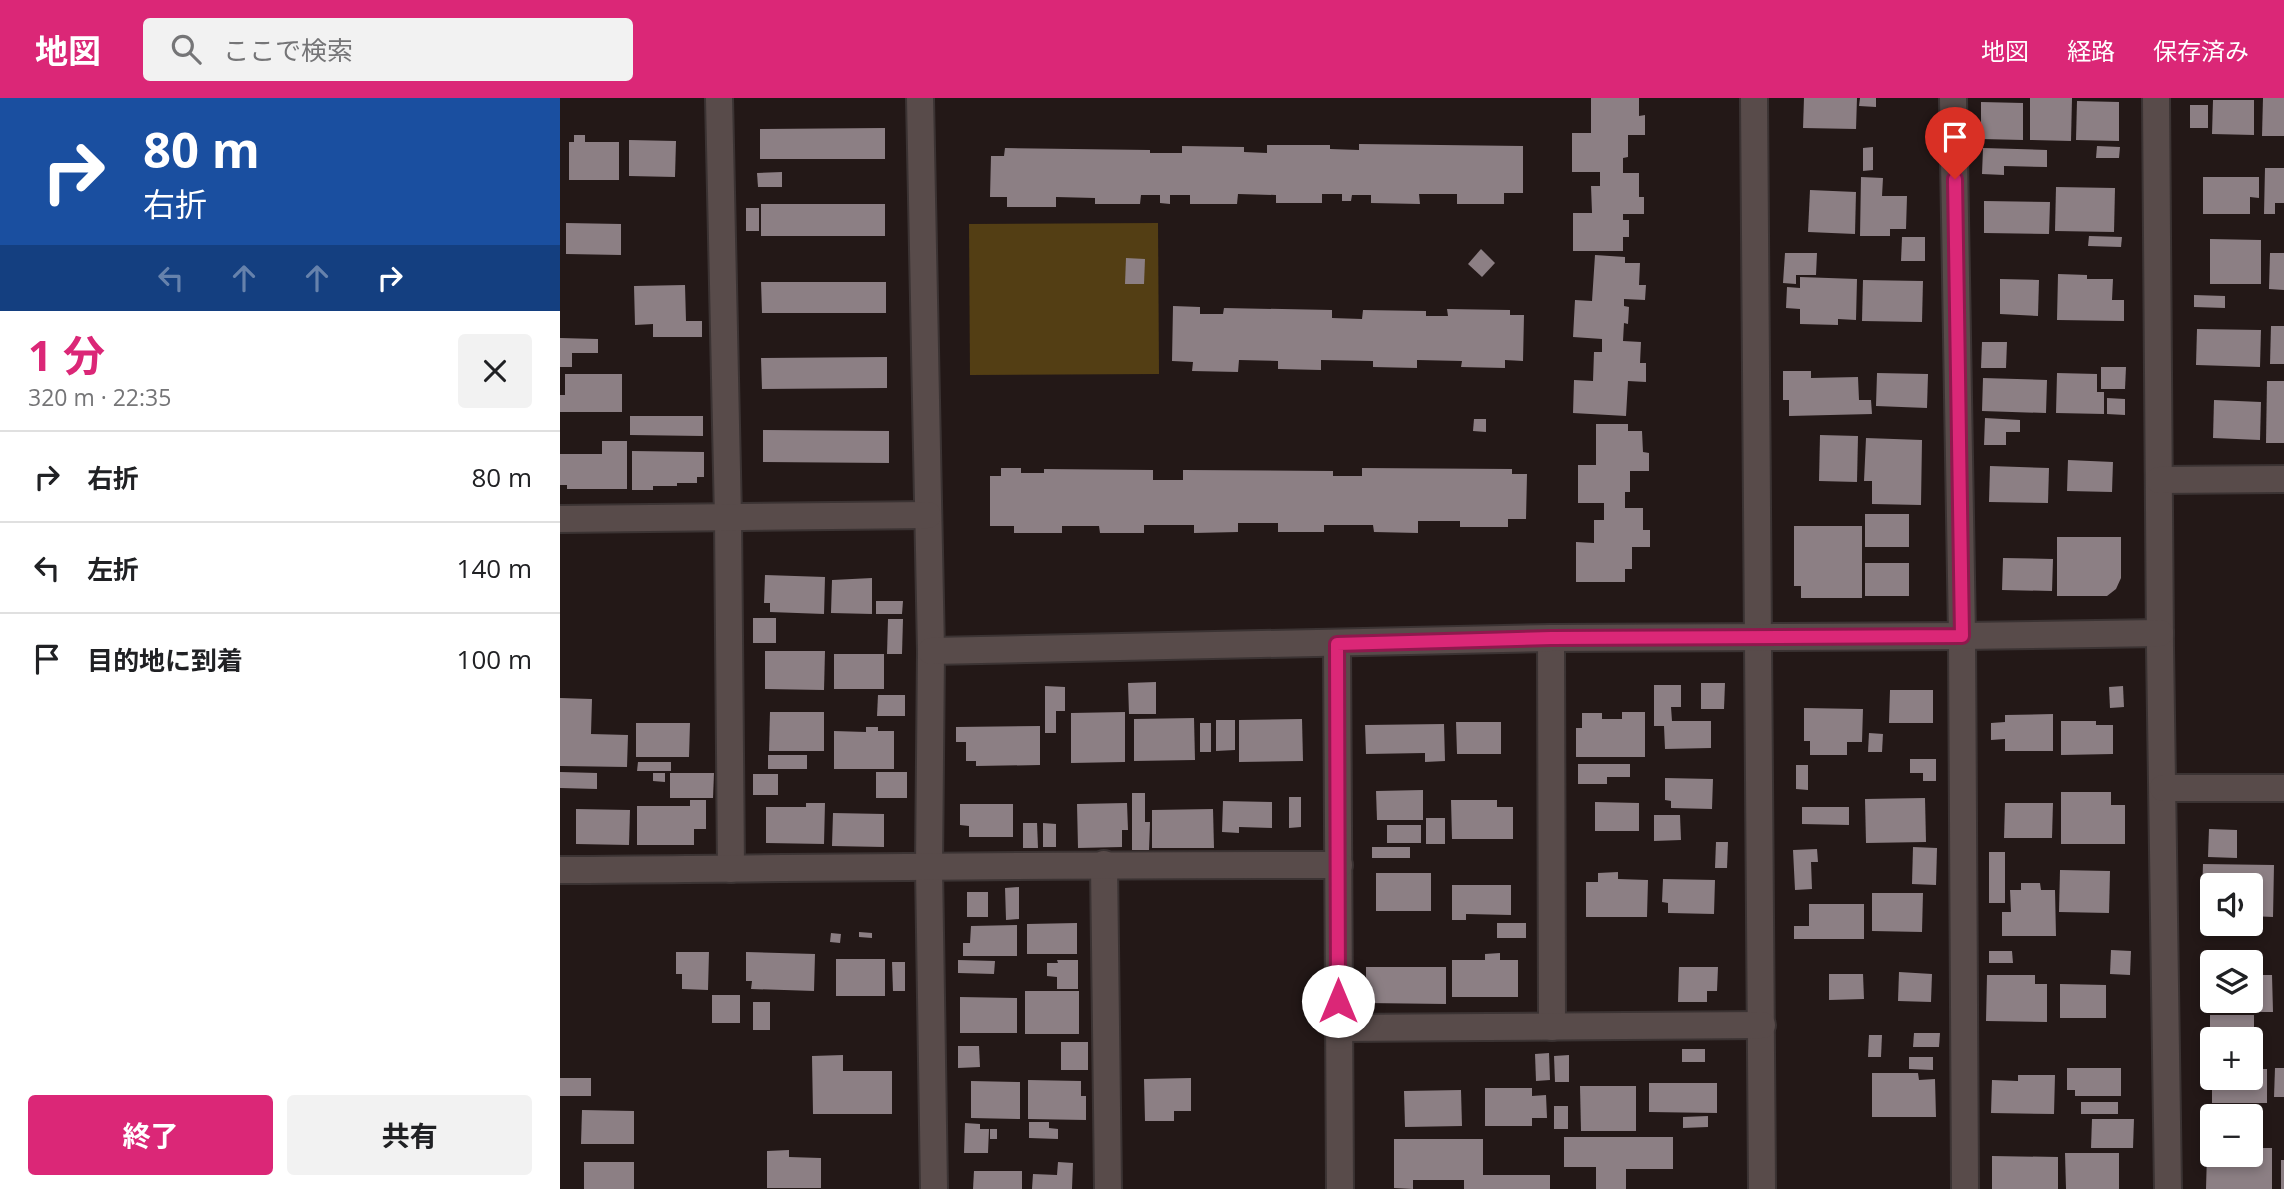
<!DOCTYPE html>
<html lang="ja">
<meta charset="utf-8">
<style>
body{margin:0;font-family:"Open Sans","Noto Sans JP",sans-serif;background:#f2f2f2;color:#202124;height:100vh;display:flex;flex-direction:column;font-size:26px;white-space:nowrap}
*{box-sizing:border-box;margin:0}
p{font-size:23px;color:#757577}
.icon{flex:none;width:38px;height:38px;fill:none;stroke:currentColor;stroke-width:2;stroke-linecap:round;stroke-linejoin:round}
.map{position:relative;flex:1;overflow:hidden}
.side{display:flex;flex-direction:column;background:#fff;width:560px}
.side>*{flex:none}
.guide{background:#1a4fa0;color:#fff;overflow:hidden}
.fabs{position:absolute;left:1640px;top:775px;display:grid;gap:14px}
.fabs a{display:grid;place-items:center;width:63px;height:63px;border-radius:7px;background:#fff;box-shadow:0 4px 10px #0003;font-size:35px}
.pin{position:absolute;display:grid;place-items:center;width:60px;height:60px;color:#fff;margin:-72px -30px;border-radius:50% 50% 50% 0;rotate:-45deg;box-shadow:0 0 7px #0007}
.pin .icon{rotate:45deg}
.me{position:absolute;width:77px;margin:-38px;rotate:0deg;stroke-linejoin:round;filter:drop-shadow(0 0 5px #0008)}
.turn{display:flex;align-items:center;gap:24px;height:147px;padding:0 28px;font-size:32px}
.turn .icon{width:91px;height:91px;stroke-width:2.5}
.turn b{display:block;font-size:49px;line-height:60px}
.lanes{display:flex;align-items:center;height:66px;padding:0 28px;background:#0003;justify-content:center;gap:35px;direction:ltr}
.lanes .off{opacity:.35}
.round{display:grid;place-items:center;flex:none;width:74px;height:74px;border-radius:7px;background:#f2f2f2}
.summary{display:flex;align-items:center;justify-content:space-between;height:119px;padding:0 28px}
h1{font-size:42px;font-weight:700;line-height:52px;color:#db2777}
.button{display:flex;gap:14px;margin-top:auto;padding:14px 28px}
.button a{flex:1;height:80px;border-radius:7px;background:#db2777;color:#fff;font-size:28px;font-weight:700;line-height:80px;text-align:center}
.button a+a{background:#f2f2f2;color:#202124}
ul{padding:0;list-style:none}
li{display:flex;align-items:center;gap:21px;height:91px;padding:0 28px;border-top:2px solid #e0e0e0}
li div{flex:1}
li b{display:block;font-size:26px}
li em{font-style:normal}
header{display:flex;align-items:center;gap:42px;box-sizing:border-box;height:98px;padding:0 35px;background:#db2777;color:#fff}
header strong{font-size:33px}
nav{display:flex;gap:38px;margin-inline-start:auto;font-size:24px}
.search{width:490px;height:63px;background:#f2f2f2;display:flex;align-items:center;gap:18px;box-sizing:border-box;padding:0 24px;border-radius:7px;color:#757577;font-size:26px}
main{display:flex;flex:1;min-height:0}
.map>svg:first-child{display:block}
.green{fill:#533e14}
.building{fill:#8c7f84}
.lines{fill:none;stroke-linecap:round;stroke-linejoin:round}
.street-casing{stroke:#3b3333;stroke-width:30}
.street{stroke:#584b4a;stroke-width:26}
.route-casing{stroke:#8e194d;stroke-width:18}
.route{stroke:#db2777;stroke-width:12}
</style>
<header>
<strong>地図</strong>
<div class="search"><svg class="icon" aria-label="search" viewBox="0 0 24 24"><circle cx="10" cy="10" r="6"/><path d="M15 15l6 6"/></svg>ここで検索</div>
<nav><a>地図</a><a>経路</a><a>保存済み</a></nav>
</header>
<main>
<section class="side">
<div class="guide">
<div class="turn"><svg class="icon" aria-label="right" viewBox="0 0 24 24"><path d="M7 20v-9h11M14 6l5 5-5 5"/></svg><div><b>80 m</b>右折</div></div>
<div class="lanes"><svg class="icon off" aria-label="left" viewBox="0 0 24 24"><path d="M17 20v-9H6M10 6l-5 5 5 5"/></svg><svg class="icon off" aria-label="ahead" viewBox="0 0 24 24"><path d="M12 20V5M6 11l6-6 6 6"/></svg><svg class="icon off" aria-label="ahead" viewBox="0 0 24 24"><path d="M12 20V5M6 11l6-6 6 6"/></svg><svg class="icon" aria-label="right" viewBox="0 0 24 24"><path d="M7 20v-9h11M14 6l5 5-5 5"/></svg></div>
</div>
<div class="summary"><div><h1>1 分</h1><p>320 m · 22:35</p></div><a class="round"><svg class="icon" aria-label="close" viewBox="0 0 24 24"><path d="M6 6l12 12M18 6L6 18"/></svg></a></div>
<ul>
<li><svg class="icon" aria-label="right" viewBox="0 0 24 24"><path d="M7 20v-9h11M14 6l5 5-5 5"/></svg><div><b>右折</b></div><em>80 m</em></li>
<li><svg class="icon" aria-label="left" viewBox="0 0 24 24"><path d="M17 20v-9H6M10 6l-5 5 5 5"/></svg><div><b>左折</b></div><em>140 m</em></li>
<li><svg class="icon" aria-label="arrive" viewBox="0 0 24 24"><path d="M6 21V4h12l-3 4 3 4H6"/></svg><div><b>目的地に到着</b></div><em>100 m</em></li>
</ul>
<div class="button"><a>終了</a><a>共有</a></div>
</section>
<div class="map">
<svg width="1724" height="1091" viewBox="0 0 1724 1091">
<rect width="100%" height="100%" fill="#231817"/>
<path class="green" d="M598,125L599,276L410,277L409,126Z"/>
<g class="building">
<path d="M1031,0H1079V18L1085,17V37H1068V59L1063,60V75H1079V99H1084V116H1063V122H1069V139H1063V153H1013V115H1032L1031,88H1040V74H1012V35H1031Z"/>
<path d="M1244,0H1297L1296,31L1243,30Z"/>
<path d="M1300,0H1316V9L1299,8Z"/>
<path d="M1470,0H1512L1511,43L1470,42Z"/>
<path d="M1703,0H1724V38H1702Z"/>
<path d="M1653,2H1694V37L1652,36Z"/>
<path d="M1517,3L1559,4V43L1516,42Z"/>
<path d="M1421,4L1463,5V42L1421,41Z"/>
<rect x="1630" y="7" width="18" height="23"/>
<path d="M325,30V61H200V31Z"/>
<path d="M14,37H25V44H59V82H9V44H14Z"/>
<path d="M69,42L116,43L115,79L69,78Z"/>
<path d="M799,46L963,48V95H944V106H897V96H859L860,106L811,105V97H792L791,103H782V96H762V105H716V97L678,96L677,106H630V97H610V106L600,105V97H581L580,106H535V100L496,99V109H447V99H430L431,58H444L445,50L590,52V55H622V48L684,49V54L707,55V47H770V51L799,52Z"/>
<path d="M1537,48L1560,49L1559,60H1536Z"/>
<path d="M1313,49V72L1303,73V50Z"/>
<path d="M1423,50L1487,52V69L1444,68V77L1422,76Z"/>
<path d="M1705,70H1724V105H1715V116H1704Z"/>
<path d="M222,74V89H198L197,75Z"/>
<path d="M1301,79L1323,80L1322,98H1347L1346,131H1330V138H1300Z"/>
<path d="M1643,79H1699V100L1690,99V116H1643Z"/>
<path d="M1496,89L1555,90L1554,134L1495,133Z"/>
<path d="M1250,92L1296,94L1295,136L1248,134Z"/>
<path d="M1424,103L1490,104L1489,136L1424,135Z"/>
<rect x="201" y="106" width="124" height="32"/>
<rect x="186" y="110" width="13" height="23"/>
<path d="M6,125L61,126V157L6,156Z"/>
<path d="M1529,138L1562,139L1561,149L1528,148Z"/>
<path d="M1342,139H1365V163H1341Z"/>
<path d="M1650,141L1701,142V186H1650Z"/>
<path d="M921,151L935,165L922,179L908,166Z"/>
<path d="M1225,155H1257L1256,177H1236V186L1223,185Z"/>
<path d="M1710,155H1724V192L1709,191Z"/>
<path d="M1035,157L1065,159V165H1080L1079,187H1086L1085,202L1064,201V208L1069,209L1068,226L1064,225L1063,243L1081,244L1080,265H1086V284L1068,283L1066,318L1013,315L1014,282L1033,283L1034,254H1042V241L1013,239L1015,202L1032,203Z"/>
<path d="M566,160L585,161L584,186H565Z"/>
<path d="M1498,176L1527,177V181H1553L1552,202H1564V223L1497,222Z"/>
<path d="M1240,179L1297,181L1296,222L1278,221V227L1240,226V211L1226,210L1227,189L1240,190Z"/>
<path d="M1440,181L1479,182L1478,218L1440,216Z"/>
<path d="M1303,182L1363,183L1362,224L1302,223Z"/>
<path d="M201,184H326V215H202Z"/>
<path d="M125,187L126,223H142V239H93V226L75,227L74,188Z"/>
<path d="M1634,197L1665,198V210L1634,209Z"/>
<path d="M613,208L640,209V216H663L664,210L772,212V220L802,221L803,212L866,213V218H888L887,211L950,212V217H964L963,263L945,262V270L901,269L902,263L857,262V270L813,269V263L761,262V272L718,271V263L679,262L678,274L632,273L633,264L612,263Z"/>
<path d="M1711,228H1724V266H1710Z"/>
<path d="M1637,231L1701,232L1700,269L1636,267Z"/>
<path d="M0,240L38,241V255H12V269H0Z"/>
<path d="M1422,244H1447L1446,270H1421Z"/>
<path d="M327,259V290L202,291L201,260Z"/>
<path d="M1541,269H1566L1565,291H1541Z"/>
<path d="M1223,273H1251V280L1298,279L1299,302H1311L1312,316L1229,318V302H1223Z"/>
<path d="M1317,275L1368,276L1367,310L1316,308Z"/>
<path d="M1497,275L1537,276V294H1544V316L1496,315Z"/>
<path d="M5,276H62V314H0V297H5Z"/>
<path d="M1423,280L1487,282L1486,315L1422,313Z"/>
<path d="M1707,283H1724V345H1706Z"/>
<path d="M1547,300L1565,301V317L1547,316Z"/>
<path d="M1654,302L1701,304L1700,342L1653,340Z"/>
<path d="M70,318H143V338L70,337Z"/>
<path d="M1425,320L1460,322V334H1446V347H1424Z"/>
<path d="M914,321H926V334L913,333Z"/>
<path d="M1036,326H1068V333H1082L1083,354L1089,355V373H1070V394H1065V410H1083V432H1090V449H1072V471H1065V484H1016V444L1034,445V422H1044V405H1018V367H1036Z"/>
<path d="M203,332L329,333V365L203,364Z"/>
<path d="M1260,337L1298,338L1297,384L1259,383Z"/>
<path d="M1306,340L1362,342L1361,407L1312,406V383H1304Z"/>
<path d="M42,343H67V391H7V387H0V356H42Z"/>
<path d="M72,353L144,354V379H137V385H117V388H93V392H72Z"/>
<path d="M1508,362L1553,364L1552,394L1507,393Z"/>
<path d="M1430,368L1489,370L1488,405L1429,404Z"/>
<path d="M441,370H461V375H484V371L593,372V382H623V372L773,373V378H802V370L952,371V376H967L966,421H948V429H900V423H858V435L814,434L813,427H764V434H718V425H678V434L634,435V427H584V435H540L539,428H502V435H454V428H430V378H441Z"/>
<rect x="1305" y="416" width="44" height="33"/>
<path d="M1234,428H1302V500H1241V488H1234Z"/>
<path d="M1497,439H1561V480L1556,491L1547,498H1497Z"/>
<path d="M1443,460L1493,461L1492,493L1442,492Z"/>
<rect x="1305" y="465" width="44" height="33"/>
<path d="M205,477L265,479L264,516L210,514V505H204Z"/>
<path d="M312,480V516L271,515L272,482Z"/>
<path d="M316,503H343L342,516H316Z"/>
<rect x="193" y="520" width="23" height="25"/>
<path d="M328,521H343L342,556H327Z"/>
<path d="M205,553H265L264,592L205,591Z"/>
<rect x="274" y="556" width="50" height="35"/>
<path d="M596,584V616H569L568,585Z"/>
<path d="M1141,585H1165L1164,611H1141Z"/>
<path d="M1094,587H1121V609H1111L1112,623H1151V650L1105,651L1104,628H1094Z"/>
<path d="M485,588L505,589V613H496V635H485Z"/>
<path d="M1563,588L1564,609L1550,610L1549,589Z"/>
<path d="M1330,592H1373V625H1329Z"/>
<path d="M318,597H345V618H317Z"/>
<path d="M0,600L32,601L31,636L68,637L67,669L0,668Z"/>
<path d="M1244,610L1303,611L1302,644H1287V657H1250V643H1244Z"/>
<path d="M210,614H264V653H209Z"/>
<path d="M565,614V664L511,665V615Z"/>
<path d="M1062,614H1085V659H1016V630H1022V615H1042V621H1062Z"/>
<path d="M1493,616V653H1445V641L1431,642V625L1445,624V617Z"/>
<path d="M634,620L635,662L574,663V621Z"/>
<path d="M742,621L743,663L679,664V622Z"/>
<path d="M656,622H675V652L656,653Z"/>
<path d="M1501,623H1536V627H1553V656L1501,657Z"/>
<path d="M896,624H941V656H897Z"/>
<path d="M76,625H130L129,659H76Z"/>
<rect x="640" y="625" width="11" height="29"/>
<path d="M884,626L885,663L865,664V655L806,656L805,627Z"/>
<path d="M480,628V667L416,668V663H406V644H396V629Z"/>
<path d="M306,629H318V633H334V671H274V633L306,634Z"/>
<path d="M1309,635L1323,636L1322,654H1308Z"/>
<rect x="208" y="657" width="39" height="14"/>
<path d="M1350,661H1376V683H1363V675H1350Z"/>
<path d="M78,664H111V673H77Z"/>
<path d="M1018,666H1070V679H1047V686H1018Z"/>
<path d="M1236,667H1248V692L1236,691Z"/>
<path d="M0,674L37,675V691L0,690Z"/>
<rect x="316" y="674" width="31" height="26"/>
<path d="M93,675H105V684L93,683Z"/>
<path d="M110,675H154L153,700H110Z"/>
<rect x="193" y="676" width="25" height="21"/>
<path d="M1105,680L1153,681L1152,711L1111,710V703L1105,702Z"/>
<path d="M863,692V722H817L816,693Z"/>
<path d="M1501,694H1551V707H1565V746H1501Z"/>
<path d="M572,695H585V724H590L589,752H572Z"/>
<path d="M729,699H741V729L729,730Z"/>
<path d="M1365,700L1366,744L1306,745L1305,701Z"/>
<path d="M130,702H146V731H134V747H77V708H130Z"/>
<path d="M891,702H937V709H953V741H892Z"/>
<path d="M663,703L712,704V730L679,729V735L662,734Z"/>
<path d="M1035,704L1079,705V733H1035Z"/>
<path d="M246,705H265L264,746L206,745V709H246Z"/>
<path d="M567,705L568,732H562V749L518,750L517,706Z"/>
<path d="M1445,705H1493L1492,740H1444Z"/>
<path d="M400,706H453V739H409V728L400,727Z"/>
<path d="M1242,709H1289V727L1242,726Z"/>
<path d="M16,711L70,712L69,747L16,746Z"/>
<path d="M653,711L654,750H592V712Z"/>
<path d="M273,715L324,716V749L272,748Z"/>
<path d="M1094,717H1120L1121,742L1094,743Z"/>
<rect x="866" y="720" width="19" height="26"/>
<path d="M463,725H477L478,750H463Z"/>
<path d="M483,725L496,726V749H483Z"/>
<rect x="827" y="727" width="34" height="18"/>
<path d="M1649,731L1677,732V760L1648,759Z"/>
<path d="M1156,744H1168L1167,770H1155Z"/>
<rect x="812" y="749" width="38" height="11"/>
<path d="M1353,749L1377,750L1376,787L1352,786Z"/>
<path d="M1257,751L1258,764H1251L1252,791L1235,792L1233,752Z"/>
<rect x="1429" y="754" width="16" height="51"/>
<path d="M1643,766L1714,767L1713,819L1690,818V788H1652V799L1642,798Z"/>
<path d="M1500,772L1550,773L1549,815L1499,814Z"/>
<path d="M1058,774V781L1088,782L1087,819H1026V784H1038V775Z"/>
<rect x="816" y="775" width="55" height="38"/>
<path d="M1103,781L1155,782L1154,816L1108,815V805L1102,804Z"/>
<path d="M1461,785H1480L1481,792H1495L1496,838H1442V814H1451L1450,792H1461Z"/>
<path d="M892,787H951V817L906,816V822H892Z"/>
<path d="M459,789V821L446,822L445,790Z"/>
<rect x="407" y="794" width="21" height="25"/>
<path d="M1312,795H1363L1362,834L1312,833Z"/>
<path d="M1249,806H1304V841H1234V828H1249Z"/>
<path d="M517,825V856H467V826Z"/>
<rect x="937" y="825" width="29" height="15"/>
<path d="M457,827V858H403V845H410L411,828Z"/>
<path d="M299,834L312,835V840L299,839Z"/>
<path d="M271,835L281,836L280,845L270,844Z"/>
<path d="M1551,852L1571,853L1570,877L1550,876Z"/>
<path d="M1429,853H1452L1453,865H1429Z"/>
<path d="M116,854H149L148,892L122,891V876H116Z"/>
<path d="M186,854L255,856L254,893L191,891L192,883H186Z"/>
<path d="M940,855V862H958V899H892V862H925V856Z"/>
<rect x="276" y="861" width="49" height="37"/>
<path d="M398,862L435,863L434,876L398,875Z"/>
<path d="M497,862H518V891H497V879L487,878V865H498Z"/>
<path d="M332,864H345V893H333Z"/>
<path d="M806,869H886V906L806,905Z"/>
<path d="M1119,869H1158L1157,893H1147V904H1118Z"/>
<path d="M1339,874L1372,876L1371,904L1338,903Z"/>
<path d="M1269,876H1303L1304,901L1269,902Z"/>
<path d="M1427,877H1475V886H1487V924L1426,923Z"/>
<path d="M1690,877H1712L1713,914H1650V903H1690Z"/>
<path d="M1500,886L1546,887V920H1500Z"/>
<rect x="465" y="893" width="54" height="43"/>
<rect x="152" y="897" width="28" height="28"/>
<path d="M400,899L457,900V935H400Z"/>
<rect x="193" y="904" width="17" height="28"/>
<rect x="1650" y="917" width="44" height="15"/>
<path d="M1354,935H1380L1379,949H1353Z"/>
<path d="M1309,937H1322L1321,959H1308Z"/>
<rect x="501" y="944" width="27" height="28"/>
<path d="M398,948H419L420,969L398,970Z"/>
<rect x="1122" y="951" width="23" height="13"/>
<path d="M989,955L990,982L976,983L975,956Z"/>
<path d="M283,957V973H332V1016H253L252,958Z"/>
<path d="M1009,957V984H995L994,958Z"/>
<path d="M1349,959H1373V972L1349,971Z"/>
<path d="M1507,970H1561V998H1515V992H1507Z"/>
<path d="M1715,970H1724V999H1714Z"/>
<path d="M1690,971H1707V1005H1652V980H1690Z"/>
<path d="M1312,975H1358L1359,982L1375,981L1376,1019H1312Z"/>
<path d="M1458,977H1495L1494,1016L1431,1015L1432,982L1458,983Z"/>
<rect x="0" y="980" width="31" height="18"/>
<path d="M631,980V1013H614V1023H585L584,981Z"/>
<path d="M468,982L521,983V998H526V1022L468,1021Z"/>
<path d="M411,983L460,984V1021L411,1020Z"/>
<path d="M1089,985H1157V1015L1089,1014Z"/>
<path d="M1020,988H1076V1033H1021Z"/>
<path d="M925,990H972V998L986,997L987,1020H972V1028H925Z"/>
<path d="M901,992L902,1028L845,1029L844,993Z"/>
<rect x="1521" y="1004" width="37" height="12"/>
<rect x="994" y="1008" width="14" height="23"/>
<path d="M1645,1011L1670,1012V1018H1652V1035H1644Z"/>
<path d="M22,1012L74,1013V1046H21Z"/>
<path d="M1148,1018V1029L1123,1030V1019Z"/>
<path d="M1532,1021H1574L1573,1050H1531Z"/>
<path d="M469,1024H489V1030L498,1031V1041L469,1040Z"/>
<path d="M405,1025L420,1026V1031H429L428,1055H404Z"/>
<rect x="430" y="1031" width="7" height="10"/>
<path d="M1004,1039H1113V1071H1066V1091H1036V1069H1004Z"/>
<path d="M834,1041H923V1077H990V1091H904V1082H853V1091L834,1090Z"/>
<path d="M1697,1050H1712V1091H1646L1647,1056L1697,1057Z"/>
<path d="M229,1052V1059L261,1060V1090H207V1053Z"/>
<path d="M1505,1055H1559V1091H1506Z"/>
<path d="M1432,1058L1498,1059V1091H1432Z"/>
<rect x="1721" y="1062" width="3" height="29"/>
<rect x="24" y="1064" width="50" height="27"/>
<path d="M498,1064L513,1065L512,1091H472L473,1076L497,1077Z"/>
<path d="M414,1073H462V1091H413Z"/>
</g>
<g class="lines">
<defs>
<g id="street">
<path d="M159,0L168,420L171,771"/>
<path d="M360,0L371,553L369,770L374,1091"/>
<path d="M1194,0L1202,1091"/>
<path d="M1393,0L1402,538L1405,1091"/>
<path d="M1596,0L1600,549L1608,1091"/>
<path d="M1599,382L1724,381"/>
<path d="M0,421L368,417"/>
<path d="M991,540L992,929"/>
<path d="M777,546L780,1091"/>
<path d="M371,553L991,540L1402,538L1600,535"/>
<path d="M1603,690H1724"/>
<path d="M544,766L548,1091"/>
<path d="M0,772C260,770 519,766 779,767"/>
<path d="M778,930L1202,927"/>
</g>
</defs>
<use href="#street" class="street-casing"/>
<use href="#street" class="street"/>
</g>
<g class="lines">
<defs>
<path id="route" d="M778,903L777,546L991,540L1402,538L1395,81"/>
</defs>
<use href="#route" class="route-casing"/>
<use href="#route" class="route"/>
</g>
</svg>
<div class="fabs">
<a><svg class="icon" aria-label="sound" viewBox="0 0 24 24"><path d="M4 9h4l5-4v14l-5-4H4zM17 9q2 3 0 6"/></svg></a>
<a><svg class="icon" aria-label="layers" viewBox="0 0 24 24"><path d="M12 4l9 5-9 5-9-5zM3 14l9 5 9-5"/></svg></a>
<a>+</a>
<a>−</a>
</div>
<div class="pin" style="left:1395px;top:81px;background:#d93025"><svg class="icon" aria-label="arrive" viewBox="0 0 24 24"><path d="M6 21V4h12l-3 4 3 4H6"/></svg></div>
<svg class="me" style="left:778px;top:903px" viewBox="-20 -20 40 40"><circle r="19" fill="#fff"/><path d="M0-13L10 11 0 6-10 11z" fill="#db2777"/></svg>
</div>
</main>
